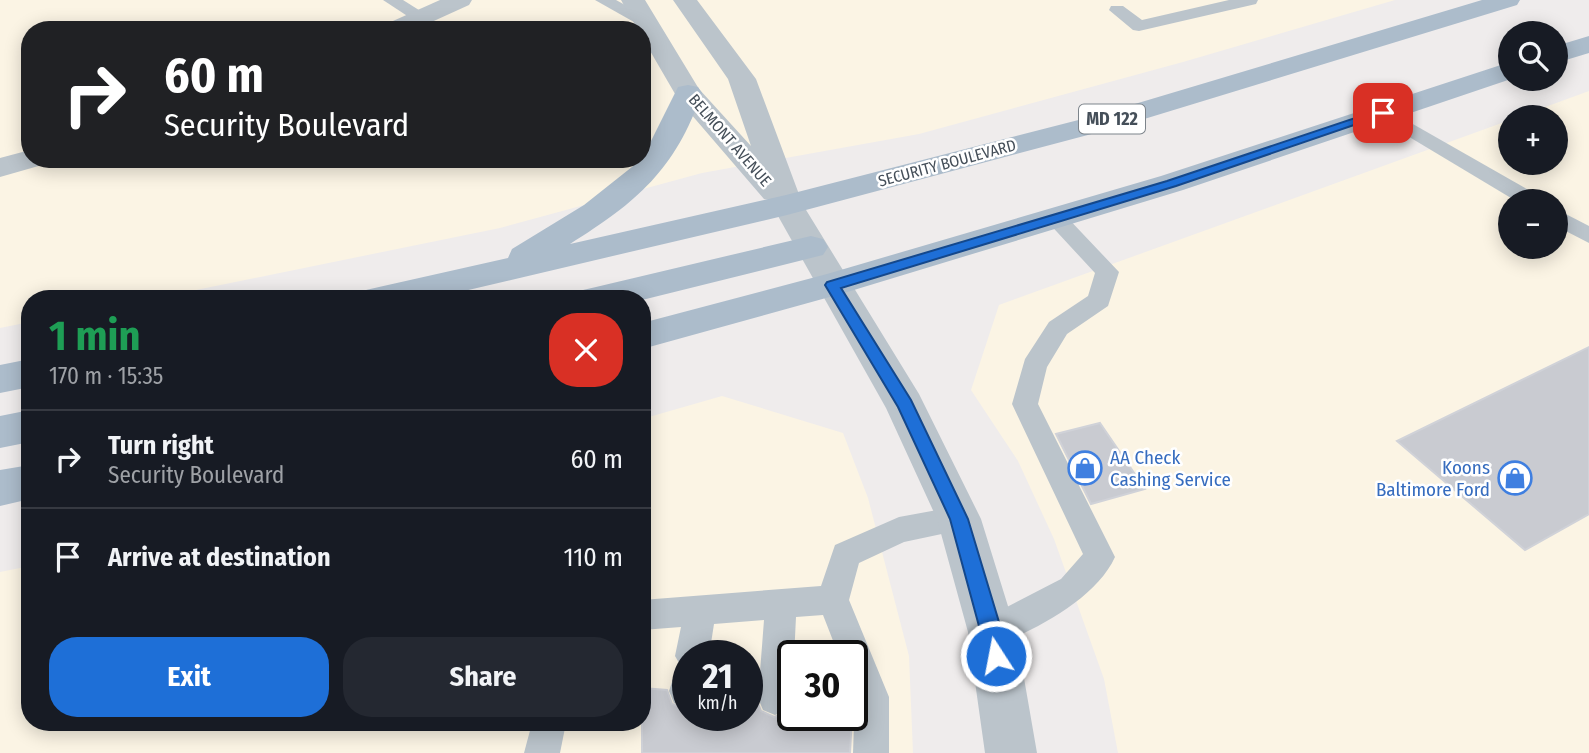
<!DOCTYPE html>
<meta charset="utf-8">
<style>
body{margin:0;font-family:"Fira Sans Condensed",sans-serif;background:#242831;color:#f1f3f6;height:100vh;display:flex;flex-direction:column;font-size:26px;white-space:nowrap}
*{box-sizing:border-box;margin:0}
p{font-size:23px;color:#9ea1a6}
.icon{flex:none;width:38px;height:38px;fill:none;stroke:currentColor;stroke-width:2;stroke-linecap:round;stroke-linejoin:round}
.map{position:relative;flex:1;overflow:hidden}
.details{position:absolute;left:21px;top:290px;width:630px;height:441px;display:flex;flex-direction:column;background:#171b24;border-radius:28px;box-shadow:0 4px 18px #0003}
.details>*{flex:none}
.banner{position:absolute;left:21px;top:21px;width:630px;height:147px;border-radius:28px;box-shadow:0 4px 18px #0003;background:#202124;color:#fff;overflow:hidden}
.tools{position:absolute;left:1498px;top:21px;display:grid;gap:14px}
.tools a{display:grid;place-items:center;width:70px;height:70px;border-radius:50%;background:#171b24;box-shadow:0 4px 18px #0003;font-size:35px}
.speed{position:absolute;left:672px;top:640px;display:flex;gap:14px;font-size:35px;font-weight:700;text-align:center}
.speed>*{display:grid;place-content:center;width:91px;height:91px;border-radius:50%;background:#171b24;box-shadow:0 4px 18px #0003;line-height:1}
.speed small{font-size:18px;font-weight:400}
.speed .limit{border:4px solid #111;border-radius:10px;background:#fff;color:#111}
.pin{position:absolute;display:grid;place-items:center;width:60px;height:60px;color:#fff;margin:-30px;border-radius:14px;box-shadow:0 4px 10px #0006}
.me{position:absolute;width:77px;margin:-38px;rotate:349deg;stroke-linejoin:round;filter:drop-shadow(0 0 5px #0008)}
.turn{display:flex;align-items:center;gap:24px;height:147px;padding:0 28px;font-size:32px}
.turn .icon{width:91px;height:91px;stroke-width:2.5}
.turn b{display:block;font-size:49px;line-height:60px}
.round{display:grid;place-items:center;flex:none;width:74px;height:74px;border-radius:28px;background:#242831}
.headline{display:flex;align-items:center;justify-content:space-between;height:119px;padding:0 28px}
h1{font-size:42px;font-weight:700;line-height:52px;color:#1e9e55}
.primary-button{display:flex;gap:14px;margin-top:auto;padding:14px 28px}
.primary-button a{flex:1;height:80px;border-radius:28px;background:#1e6fd7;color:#fff;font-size:28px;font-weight:700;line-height:80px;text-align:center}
.primary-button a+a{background:#242831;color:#f1f3f6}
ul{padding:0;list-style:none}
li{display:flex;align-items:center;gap:21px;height:98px;padding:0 28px;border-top:2px solid #363941}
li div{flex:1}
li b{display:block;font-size:26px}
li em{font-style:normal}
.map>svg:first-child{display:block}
.commercial{fill:#fbf4e4;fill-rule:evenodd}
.building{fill:#c9cbd1;stroke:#d0d2d8;stroke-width:2}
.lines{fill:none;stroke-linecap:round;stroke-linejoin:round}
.lane{fill:#bbc4cb;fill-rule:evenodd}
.street{fill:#bbc4cb;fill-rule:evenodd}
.primary{fill:#acbccb;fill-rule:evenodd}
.route{fill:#1e6fd7;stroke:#14488c;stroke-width:2}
.labels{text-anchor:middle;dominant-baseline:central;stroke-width:5;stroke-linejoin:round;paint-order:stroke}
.far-street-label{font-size:16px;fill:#454f59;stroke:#fff}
.shield{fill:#fff;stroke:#7d848b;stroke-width:2}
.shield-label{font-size:18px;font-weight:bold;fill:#454f59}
.shop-label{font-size:19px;fill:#366cbe;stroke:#fff;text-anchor:start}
</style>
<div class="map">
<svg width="1589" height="753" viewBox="0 0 1589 753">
<rect width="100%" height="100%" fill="#efecec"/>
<g class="commercial">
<path d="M0,0H1395L1183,62L919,134L702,173L500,228L152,299H30V322L0,328ZM30,30H642V159H30Z"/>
<path d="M1589,91V753H1118L1104,679L1054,539L1018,461L971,390L999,305L1510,120V163H1556V117H1518ZM1510,201H1556V247H1510Z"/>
<path d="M722,396L843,433L868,498L909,656L913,753H0V572L30,566V723H642V419ZM688,656H747V716H688ZM793,656H852V716H793Z"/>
</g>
<g class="building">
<path d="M1589,347V514L1525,550L1397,441Z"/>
<path d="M1100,423L1145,489L1091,504L1056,434Z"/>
<path d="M642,688L667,690L672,704L688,709V716H747V696H755L761,711L774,717L788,712L793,703V716H852L850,753H642Z"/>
</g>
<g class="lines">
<g class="lane">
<path d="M383,0H403L430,17L421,22L415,21Z"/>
<path d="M595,0H616L656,22L653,26H641Z"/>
<path d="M1229,0H1258L1256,4L1139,31L1133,30L1109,10L1111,6H1123L1142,20Z"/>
<path d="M1383,107L1539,196L1542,201H1516L1376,117L1373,113L1376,109Z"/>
<path d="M1556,209L1589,226V243L1556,226Z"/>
<path d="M1056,212L1064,214L1119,272L1108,306L1067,334L1047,367L1038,404L1115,557C1096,599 1034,631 992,647L980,643L976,632L980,621L1061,579L1083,554L1012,404L1025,359L1049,322L1088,296L1095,273L1045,219L1048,214Z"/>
<path d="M959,506L970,510L974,519L970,528L904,542L859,563L849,600L889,697V753H853L855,697L852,691V656H839L823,615L796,617L792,698L787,710L775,715L763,710L758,698L764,620L714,624L709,656H688V707L674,703L669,691L676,670L682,668L675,656L681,627L642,630V600L821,586L835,545L899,517Z"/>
<path d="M532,723H566L560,753H524Z"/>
</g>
<g class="street">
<path d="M440,0H472L469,5L414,30H380L384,25Z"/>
<path d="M621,0H645L699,89L751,146L728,79L673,0H697L756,79L803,205L919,394L981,519L1016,632L1037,753H985L968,632L937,519L886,408L769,200L764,199L678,99L642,37V30H638Z"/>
<path d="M30,150V159H46L42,165L0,177V158Z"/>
</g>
<g class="primary">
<path d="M1482,0H1520L1517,5L1118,127L787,215L430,299H361L366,290L379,287L508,258L512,249L584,205L642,159L678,87L688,85L698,87L702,93C675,170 637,202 570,244L786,195L1098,115Z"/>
<path d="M1589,36V53L1556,63V46Z"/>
<path d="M1510,62L1511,79L1183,190L844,293L642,349V323L827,274L1161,176Z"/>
<path d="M811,236L823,239L828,247L823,255L642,300L578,299L583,290L596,287Z"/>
<path d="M30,359V387L0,393V365Z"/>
<path d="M30,410V442L0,448V416Z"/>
<path d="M30,465V499L0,506V470Z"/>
</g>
</g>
<path class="route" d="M1379,110L1389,113L1176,186L841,288L911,400L968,519L1002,632L1006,656L1003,663L996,666L989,663L950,519L898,407L825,285L827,282L1167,181Z"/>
<defs>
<symbol id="shop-ring" viewBox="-11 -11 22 22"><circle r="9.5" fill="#fff" stroke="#3f7fe0" stroke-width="1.5"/><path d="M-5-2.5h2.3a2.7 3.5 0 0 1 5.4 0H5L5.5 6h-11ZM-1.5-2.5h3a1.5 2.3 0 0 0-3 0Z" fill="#3f7fe0"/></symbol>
</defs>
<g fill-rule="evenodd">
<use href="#shop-ring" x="1066" y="449" width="38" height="38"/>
<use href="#shop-ring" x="1496" y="459" width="38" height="38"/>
</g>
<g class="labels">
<g class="far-street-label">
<text transform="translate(730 140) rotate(49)">BELMONT AVENUE</text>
<text transform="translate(947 163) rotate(-15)">SECURITY BOULEVARD</text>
</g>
<rect class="shield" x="1079" y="104.5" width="66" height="29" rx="5"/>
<g class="shield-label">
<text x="1112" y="119">MD 122</text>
</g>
<g class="shop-label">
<text x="1110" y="457">AA Check<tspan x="1110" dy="22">Cashing Service</tspan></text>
<text x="1490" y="467" text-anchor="end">Koons<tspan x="1490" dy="22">Baltimore Ford</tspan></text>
</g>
</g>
</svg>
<div class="tools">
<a><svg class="icon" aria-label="search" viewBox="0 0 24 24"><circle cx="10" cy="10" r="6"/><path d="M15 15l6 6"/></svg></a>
<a>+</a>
<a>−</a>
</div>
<div class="speed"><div>21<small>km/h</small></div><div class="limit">30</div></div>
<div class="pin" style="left:1383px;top:113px;background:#d93025"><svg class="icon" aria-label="arrive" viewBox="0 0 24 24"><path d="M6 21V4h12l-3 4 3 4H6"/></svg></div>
<svg class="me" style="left:996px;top:656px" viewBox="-20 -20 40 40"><circle r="17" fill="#1e6fd7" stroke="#fff" stroke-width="3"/><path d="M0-11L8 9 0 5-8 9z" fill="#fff"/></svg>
<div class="banner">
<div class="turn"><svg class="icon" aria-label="right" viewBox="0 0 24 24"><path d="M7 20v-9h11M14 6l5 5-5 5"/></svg><div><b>60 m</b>Security Boulevard</div></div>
</div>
<section class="details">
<div class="headline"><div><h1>1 min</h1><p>170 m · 15:35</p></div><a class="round" style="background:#d93025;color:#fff"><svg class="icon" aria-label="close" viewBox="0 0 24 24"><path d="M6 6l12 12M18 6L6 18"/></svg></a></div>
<ul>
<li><svg class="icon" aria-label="right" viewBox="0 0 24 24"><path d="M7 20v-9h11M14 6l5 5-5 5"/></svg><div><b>Turn right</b><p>Security Boulevard</p></div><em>60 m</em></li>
<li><svg class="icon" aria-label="arrive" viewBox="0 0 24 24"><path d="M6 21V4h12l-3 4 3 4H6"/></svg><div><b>Arrive at destination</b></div><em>110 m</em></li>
</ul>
<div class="primary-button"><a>Exit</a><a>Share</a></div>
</section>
</div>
